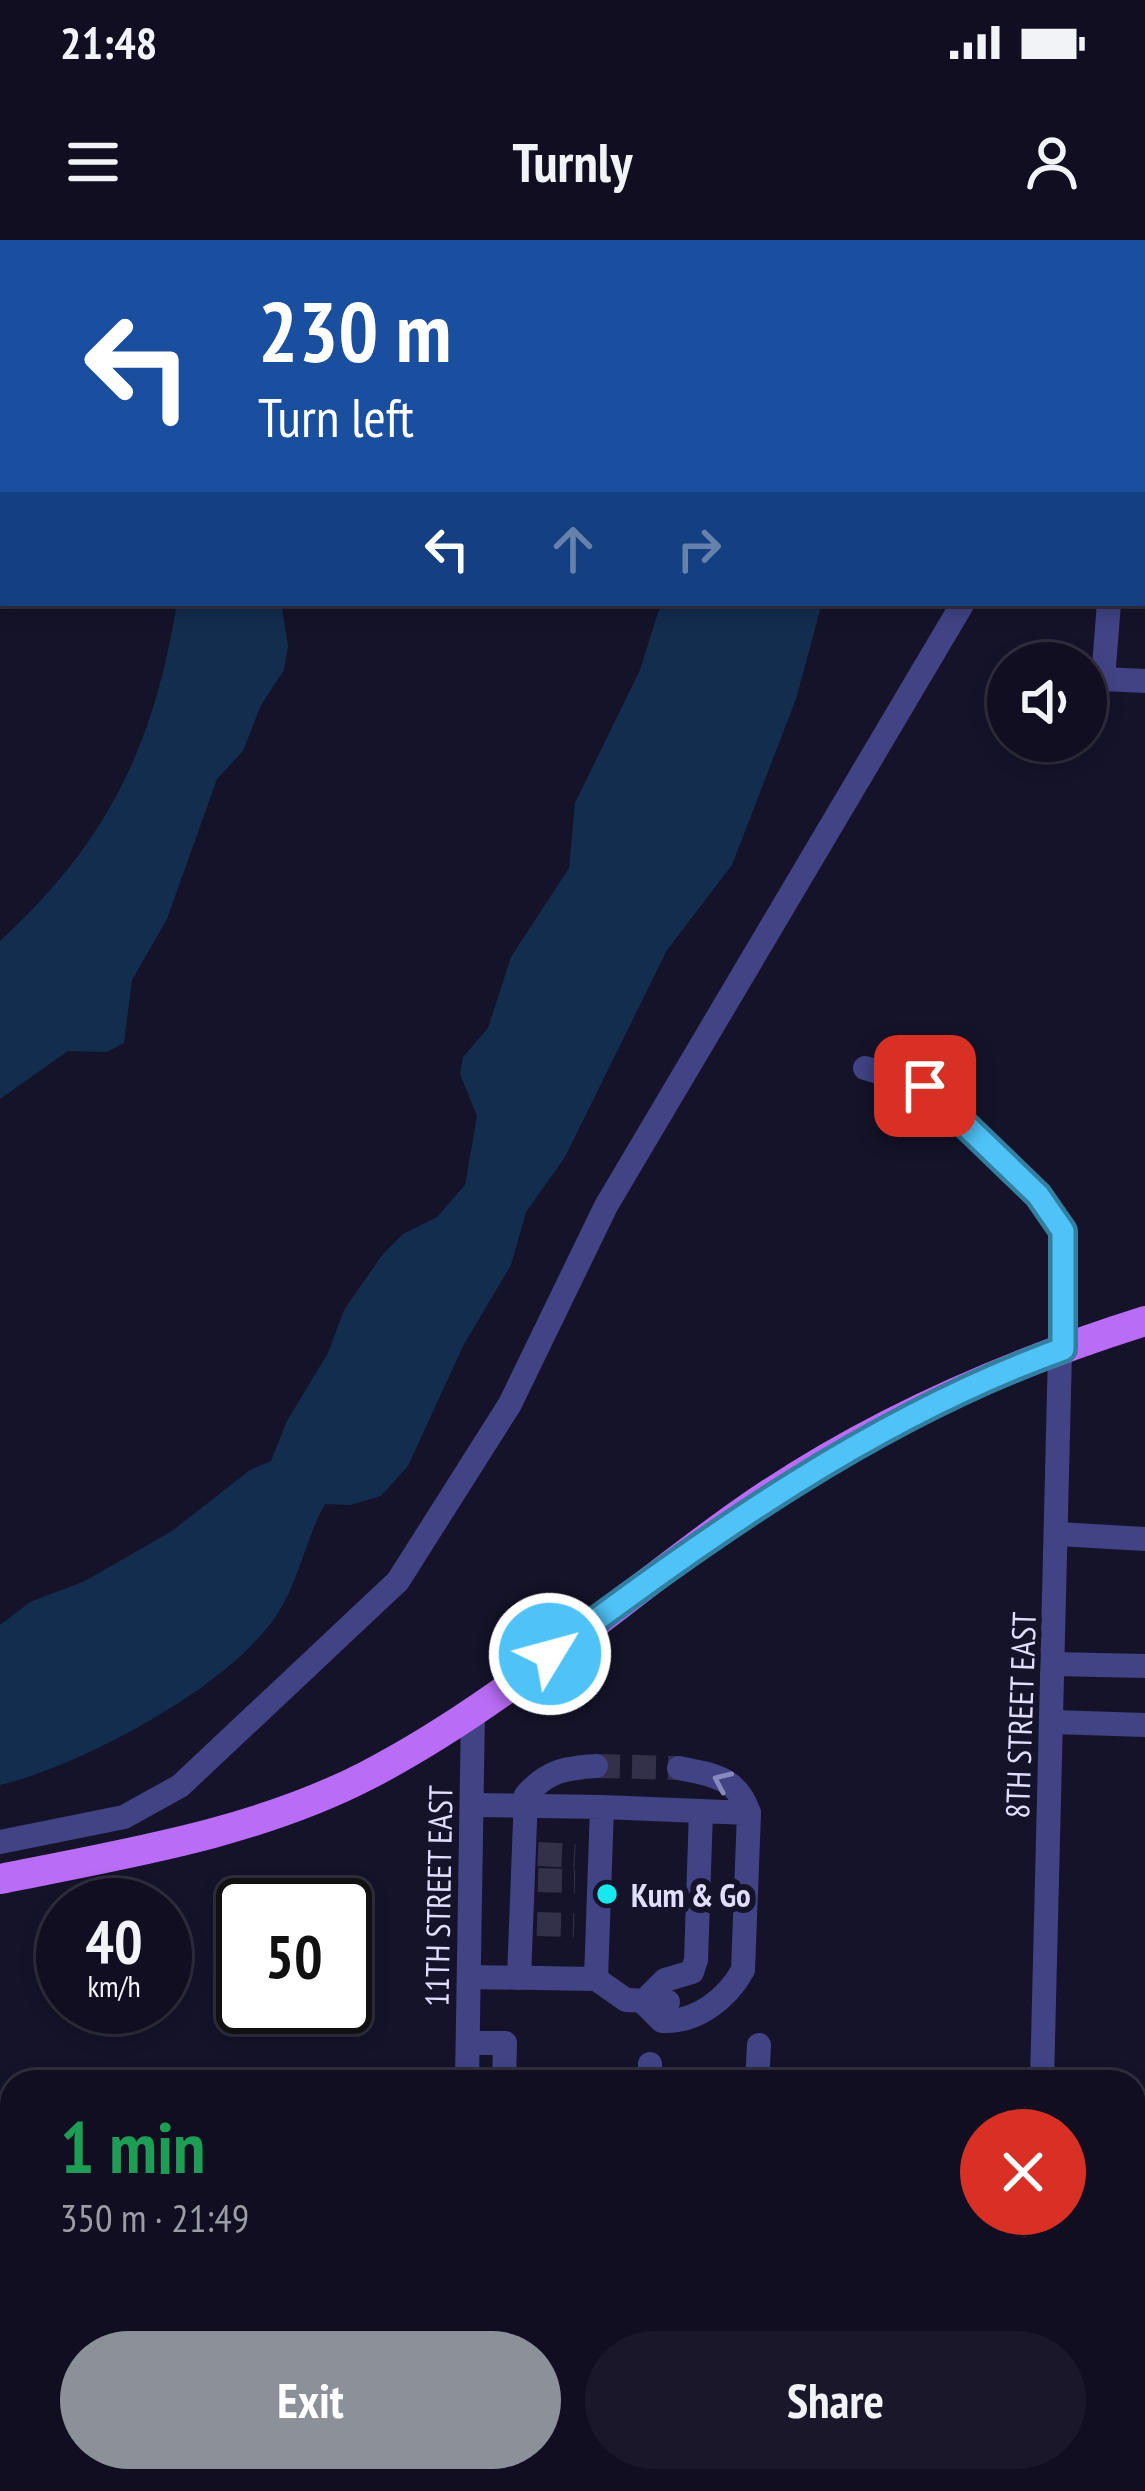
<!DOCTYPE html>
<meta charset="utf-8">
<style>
body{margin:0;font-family:"PT Sans Narrow",sans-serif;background:#191729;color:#f1f3f6;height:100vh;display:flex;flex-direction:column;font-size:45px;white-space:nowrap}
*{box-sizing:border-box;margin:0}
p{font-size:39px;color:#9c9ca5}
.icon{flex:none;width:66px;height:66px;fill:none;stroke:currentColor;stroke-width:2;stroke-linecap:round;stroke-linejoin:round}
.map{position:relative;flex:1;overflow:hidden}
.panel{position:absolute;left:0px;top:1830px;width:1146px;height:423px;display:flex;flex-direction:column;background:#100e20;border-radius:36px 36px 0 0;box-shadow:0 6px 18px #0003,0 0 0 3px #302e3e}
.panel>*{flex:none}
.banner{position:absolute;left:0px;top:0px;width:1146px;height:366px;box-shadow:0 6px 18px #0003,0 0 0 3px #302e3e;background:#1a4fa0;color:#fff;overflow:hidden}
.fabs{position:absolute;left:987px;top:402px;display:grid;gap:24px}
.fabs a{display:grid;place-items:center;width:120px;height:120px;border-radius:50%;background:#100e20;box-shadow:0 6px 18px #0003,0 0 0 3px #302e3e;font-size:60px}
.speed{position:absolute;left:36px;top:1638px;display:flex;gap:24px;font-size:60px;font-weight:700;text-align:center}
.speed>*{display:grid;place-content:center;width:156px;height:156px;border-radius:50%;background:#100e20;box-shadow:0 6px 18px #0003,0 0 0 3px #302e3e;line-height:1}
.speed small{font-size:30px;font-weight:400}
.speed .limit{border:6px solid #111;border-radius:18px;background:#fff;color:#111}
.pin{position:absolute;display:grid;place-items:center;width:102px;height:102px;color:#fff;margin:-51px;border-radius:24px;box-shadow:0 6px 18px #0006}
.me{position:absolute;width:132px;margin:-66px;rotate:53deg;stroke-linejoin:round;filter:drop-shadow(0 0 9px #0008)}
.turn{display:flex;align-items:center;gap:42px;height:252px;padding:0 60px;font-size:54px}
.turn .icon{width:156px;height:156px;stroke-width:2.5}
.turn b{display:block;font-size:84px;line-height:102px}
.lanes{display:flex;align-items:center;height:114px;padding:0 60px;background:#0003;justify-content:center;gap:60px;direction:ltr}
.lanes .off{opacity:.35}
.round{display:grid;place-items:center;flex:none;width:126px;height:126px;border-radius:63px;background:#191729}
.summary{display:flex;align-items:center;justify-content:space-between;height:204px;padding:0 60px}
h1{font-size:72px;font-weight:800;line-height:90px;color:#1e9e55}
.primary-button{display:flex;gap:24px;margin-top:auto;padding:24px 60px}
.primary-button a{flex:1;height:138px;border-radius:72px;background:#8c9099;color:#fff;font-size:48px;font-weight:800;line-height:138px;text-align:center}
.primary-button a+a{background:#191729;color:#f1f3f6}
.status{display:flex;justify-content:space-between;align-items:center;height:84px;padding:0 60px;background:#100e20;direction:ltr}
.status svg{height:33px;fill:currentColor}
header{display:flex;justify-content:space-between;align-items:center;height:156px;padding:0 60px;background:#100e20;font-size:54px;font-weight:800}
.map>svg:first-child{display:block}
.water{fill:#132d4e}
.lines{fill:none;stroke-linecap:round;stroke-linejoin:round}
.stream{stroke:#132d4e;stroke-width:4.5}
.minor-tunnel{stroke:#33314a;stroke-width:24;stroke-dasharray:24 12;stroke-linecap:butt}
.minor{stroke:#414385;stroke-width:24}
.major{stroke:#b96cf5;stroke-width:30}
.oneway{stroke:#8889bb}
.route-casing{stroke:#337fa1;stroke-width:30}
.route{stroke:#4fc3f7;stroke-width:21}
.poi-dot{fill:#17e7ef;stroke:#15132a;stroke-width:4.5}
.labels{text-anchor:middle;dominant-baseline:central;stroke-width:12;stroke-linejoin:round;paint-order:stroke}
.street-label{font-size:33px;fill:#dfdefd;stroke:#15132a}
.poi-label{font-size:33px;font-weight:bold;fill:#dfdefd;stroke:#15132a;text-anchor:start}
</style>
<div class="status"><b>21:48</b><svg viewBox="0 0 49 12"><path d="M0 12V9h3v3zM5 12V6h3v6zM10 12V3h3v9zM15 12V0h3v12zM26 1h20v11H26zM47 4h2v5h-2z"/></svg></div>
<header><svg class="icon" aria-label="menu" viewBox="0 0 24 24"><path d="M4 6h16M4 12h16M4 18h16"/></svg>Turnly<svg class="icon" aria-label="person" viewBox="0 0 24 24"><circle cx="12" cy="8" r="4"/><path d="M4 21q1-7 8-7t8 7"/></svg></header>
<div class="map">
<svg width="1145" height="2251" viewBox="0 0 1145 2251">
<rect width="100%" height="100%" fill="#15132a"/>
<g class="water">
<path d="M177,363H281L288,406L284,430L261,465L243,511L217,539L167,679L132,740L124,803L107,812L68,811L0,859V701C108,602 154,505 177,363Z"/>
<path d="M661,363H822L796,459L732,625L667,710L565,917L526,972L511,1025L463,1106L408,1226L381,1256L351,1265L325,1264C306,1298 299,1340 278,1373C233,1445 81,1526 0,1545V1385L30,1362L85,1341L172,1291L250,1230L271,1221L287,1181L328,1113L344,1070L383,1014L403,994L437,977L465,945L477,876L460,834L463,817L488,788L511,717L569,628L575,563L640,430Z"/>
</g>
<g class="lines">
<g class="stream">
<path d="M959,3L963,0"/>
<path d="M0,137H3"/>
</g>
<g class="minor-tunnel">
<path d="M596,1526L679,1528"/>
<path d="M538,1614L575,1616"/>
<path d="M538,1640L575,1641"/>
<path d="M537,1684L574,1685"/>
</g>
<g class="minor">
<path d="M1143,49L1145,45"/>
<path d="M1143,288H1145"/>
<path d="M1109,363L1103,439L1145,441"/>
<path d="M865,828L925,846L1038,955L1063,991L1042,1842"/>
<path d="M1058,1294L1145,1299"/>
<path d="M1054,1424L1145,1426"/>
<path d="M1053,1482L1145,1485"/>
<path d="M679,1528C713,1535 737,1537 749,1573"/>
<path d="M602,1567L749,1573L743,1730C727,1759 696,1783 662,1781L643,1762L665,1740L692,1732L696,1720L701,1571"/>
<path d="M0,1602L124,1577L180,1546L398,1341L510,1164L606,966L963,363"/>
<path d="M470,1737L596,1739L602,1567L474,1565"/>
<path d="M519,1738L526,1555C548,1531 564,1528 596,1526"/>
<path d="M596,1739L626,1760L668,1762"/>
<path d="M468,1803H505L504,1842"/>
<path d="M467,1842L473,1471"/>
<path d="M650,1842V1824"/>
<path d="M757,1842L759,1805"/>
<path d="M1134,1872H1145"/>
<path d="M1134,2036H1145"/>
<path d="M571,2241L595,2251"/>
<path d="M455,2251V2241"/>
<path d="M742,2251V2241"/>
<path d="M1031,2251V2241"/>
</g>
<path class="major" d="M0,1639C122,1614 253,1594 366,1536C500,1467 615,1363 737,1276C859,1189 1002,1126 1145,1081"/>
</g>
<defs><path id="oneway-chevron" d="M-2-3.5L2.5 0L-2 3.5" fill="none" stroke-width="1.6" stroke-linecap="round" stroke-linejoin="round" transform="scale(3)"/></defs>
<use class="oneway" href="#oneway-chevron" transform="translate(722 1541) rotate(-156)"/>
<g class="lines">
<defs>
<path id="route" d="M550,1414C712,1294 872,1178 1063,1109V991L1038,955L925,846"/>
</defs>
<use href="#route" class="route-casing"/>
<use href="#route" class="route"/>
</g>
<circle class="poi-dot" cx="607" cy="1654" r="12"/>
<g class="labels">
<g class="street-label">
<text transform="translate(1020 1475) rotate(-88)">8TH STREET EAST</text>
<text transform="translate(438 1656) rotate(-89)">11TH STREET EAST</text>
</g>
<g class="poi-label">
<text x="631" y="1654">Kum &amp; Go</text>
</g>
</g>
</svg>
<div class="fabs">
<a><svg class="icon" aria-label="sound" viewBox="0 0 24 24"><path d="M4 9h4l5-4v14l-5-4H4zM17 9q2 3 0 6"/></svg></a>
</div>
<div class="speed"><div>40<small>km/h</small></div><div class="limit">50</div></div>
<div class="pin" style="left:925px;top:846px;background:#d93025"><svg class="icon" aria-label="arrive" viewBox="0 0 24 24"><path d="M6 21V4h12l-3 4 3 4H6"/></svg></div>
<svg class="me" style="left:550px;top:1414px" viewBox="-20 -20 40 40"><circle r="17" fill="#4fc3f7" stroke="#fff" stroke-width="3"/><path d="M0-11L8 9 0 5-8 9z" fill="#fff"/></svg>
<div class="banner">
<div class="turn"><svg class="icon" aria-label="left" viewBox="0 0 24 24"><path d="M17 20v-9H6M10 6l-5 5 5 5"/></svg><div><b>230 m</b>Turn left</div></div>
<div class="lanes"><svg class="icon" aria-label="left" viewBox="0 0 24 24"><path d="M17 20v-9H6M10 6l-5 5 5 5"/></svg><svg class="icon off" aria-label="ahead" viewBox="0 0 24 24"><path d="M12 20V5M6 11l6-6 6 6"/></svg><svg class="icon off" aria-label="right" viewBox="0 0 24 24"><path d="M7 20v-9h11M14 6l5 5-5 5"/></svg></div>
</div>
<section class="panel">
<div class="summary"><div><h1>1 min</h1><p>350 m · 21:49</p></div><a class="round" style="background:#d93025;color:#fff"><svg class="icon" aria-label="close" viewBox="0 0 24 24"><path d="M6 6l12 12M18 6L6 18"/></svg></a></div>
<div class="primary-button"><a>Exit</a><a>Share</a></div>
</section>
</div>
